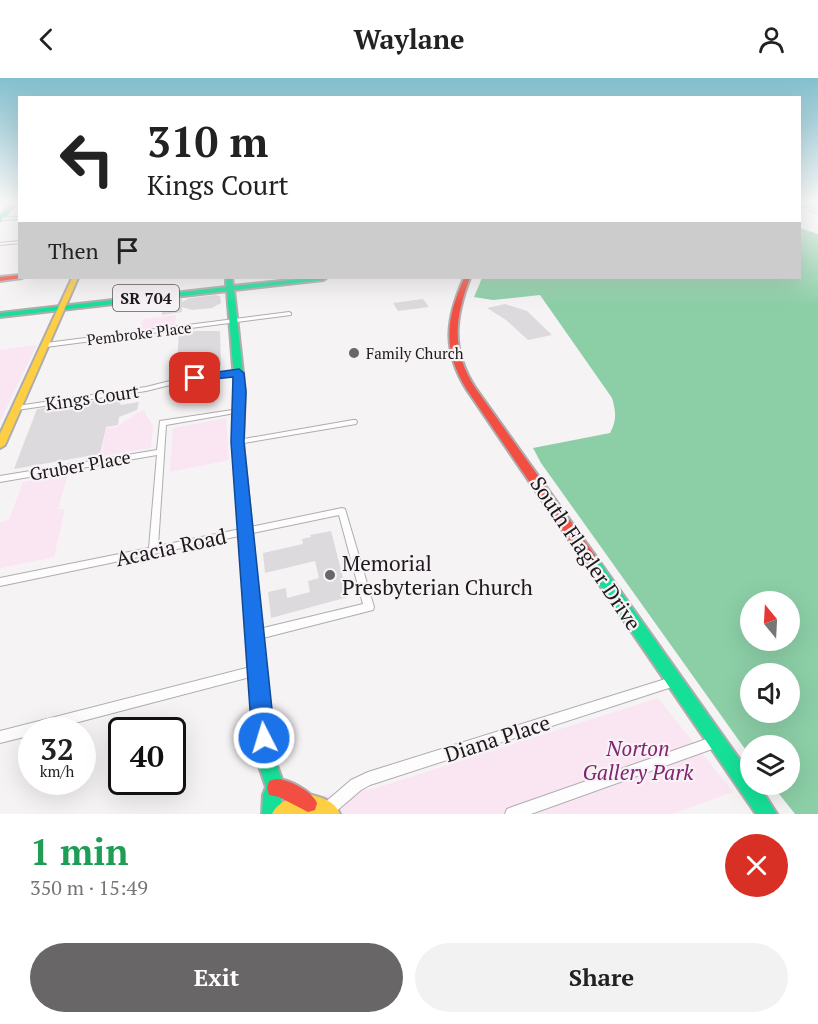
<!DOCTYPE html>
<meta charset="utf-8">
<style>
body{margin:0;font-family:"PT Serif",serif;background:#f2f2f2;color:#222;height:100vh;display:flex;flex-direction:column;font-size:22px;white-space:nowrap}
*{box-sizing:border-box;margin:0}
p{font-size:20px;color:#767676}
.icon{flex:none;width:33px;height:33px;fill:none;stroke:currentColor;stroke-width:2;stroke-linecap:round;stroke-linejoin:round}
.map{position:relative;height:736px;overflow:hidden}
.panel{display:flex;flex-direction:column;background:#fff;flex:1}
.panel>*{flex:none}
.top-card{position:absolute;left:18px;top:18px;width:783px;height:183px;border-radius:0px;box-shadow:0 6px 24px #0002;background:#fff;color:#222;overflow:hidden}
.needle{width:39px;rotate:342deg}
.buttons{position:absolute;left:740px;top:513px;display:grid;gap:12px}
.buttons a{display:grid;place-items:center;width:60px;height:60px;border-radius:50%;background:#fff;box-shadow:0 6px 24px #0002;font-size:30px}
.speed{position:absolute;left:18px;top:639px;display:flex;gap:12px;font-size:30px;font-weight:700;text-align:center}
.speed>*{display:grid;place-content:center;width:78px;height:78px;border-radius:50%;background:#fff;box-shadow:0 6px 24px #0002;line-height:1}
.speed small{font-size:15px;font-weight:400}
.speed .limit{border:3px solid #111;border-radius:9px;background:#fff;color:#111}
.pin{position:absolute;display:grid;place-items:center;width:51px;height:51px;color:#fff;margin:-26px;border-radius:12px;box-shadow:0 3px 9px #0006}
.me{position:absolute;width:66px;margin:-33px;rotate:355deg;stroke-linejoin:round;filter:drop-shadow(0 0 4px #0008)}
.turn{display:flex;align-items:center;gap:21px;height:126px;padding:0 30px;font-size:27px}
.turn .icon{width:78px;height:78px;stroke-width:2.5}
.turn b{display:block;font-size:42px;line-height:51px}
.then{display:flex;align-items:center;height:57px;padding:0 30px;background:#0003;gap:12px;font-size:22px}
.round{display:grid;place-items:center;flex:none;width:63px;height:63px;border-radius:32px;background:#f2f2f2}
.overview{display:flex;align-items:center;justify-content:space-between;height:102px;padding:0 30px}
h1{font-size:36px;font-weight:700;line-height:45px;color:#1e9e55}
.action{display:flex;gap:12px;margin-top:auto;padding:12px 30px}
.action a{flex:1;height:69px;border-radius:36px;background:#686667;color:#fff;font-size:24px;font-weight:700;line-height:69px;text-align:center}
.action a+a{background:#f2f2f2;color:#222}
header{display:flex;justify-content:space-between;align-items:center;height:78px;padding:0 30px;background:#fff;font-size:27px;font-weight:700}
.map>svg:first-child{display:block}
.green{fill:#fae5f3}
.water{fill:#8ccfa7;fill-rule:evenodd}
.building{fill:#dcdadc}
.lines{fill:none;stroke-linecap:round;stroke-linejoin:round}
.street-casing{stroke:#aeacad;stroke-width:2}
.fast-casing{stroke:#aeacad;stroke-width:4}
.slow-casing{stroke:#aeacad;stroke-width:4}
.jam-casing{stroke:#aeacad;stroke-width:4}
.street{fill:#fefdfe;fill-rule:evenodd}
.fast{fill:#16e098;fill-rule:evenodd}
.slow{fill:#ffcf43;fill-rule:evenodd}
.jam{fill:#f24e42;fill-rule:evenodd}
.route{fill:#1a73e8;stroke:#114b97;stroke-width:1.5}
.poi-dot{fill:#686667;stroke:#f7f2f5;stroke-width:2}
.labels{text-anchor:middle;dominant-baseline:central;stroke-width:4.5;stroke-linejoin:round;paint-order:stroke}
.far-street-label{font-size:15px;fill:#1c1a1b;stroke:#f7f2f5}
.far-poi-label{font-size:15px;fill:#1c1a1b;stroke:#f7f2f5;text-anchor:start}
.shield{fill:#f7f2f5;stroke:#5e5b5c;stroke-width:1.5}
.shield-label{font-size:16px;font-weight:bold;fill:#1c1a1b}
.street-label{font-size:18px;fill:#1c1a1b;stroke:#f7f2f5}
.near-street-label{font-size:21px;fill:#1c1a1b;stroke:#f7f2f5}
.near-poi-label{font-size:21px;fill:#1c1a1b;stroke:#f7f2f5;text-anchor:start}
.near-park-label{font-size:21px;font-style:italic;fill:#832470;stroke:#f7f2f5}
</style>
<header><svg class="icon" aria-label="back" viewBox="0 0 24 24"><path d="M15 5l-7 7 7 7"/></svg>Waylane<svg class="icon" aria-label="person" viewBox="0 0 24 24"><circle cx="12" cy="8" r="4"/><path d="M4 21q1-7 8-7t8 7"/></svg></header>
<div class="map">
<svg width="818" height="736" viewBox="0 0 818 736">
<rect width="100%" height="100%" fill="#f6f3f5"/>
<g class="green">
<path d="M176,237L175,248L141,252L143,241Z"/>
<path d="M37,267L0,343V272Z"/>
<path d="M146,332L145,335L153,348L151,370L101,378L106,350L116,349L141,333Z"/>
<path d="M226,340L229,382L170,394L173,350Z"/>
<path d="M68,396L58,431H65L54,479L0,490V444L9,442L23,404Z"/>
<path d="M658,620L733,714L672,736H264V726L376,710Z"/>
</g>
<path class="water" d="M800,150L818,156V736H795L772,707L789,706V668H750V678L541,385L533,370L610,355C617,342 616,334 612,320L540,217L493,222L474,219L482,200H800ZM750,524H789V562H750ZM750,596H789V634H750Z"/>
<g class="building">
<path d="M215,217L220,218L221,225L212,230L192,232L182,229V234L162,237V229L149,231L151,224L182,221V224L190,220Z"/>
<path d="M423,221L429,229L398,233L393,225Z"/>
<path d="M505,226L527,233L552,257L528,262L506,242L487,230Z"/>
<path d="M196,253H220L221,288L207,293L173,297V283L177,282L179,255Z"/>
<path d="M122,319L120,327L139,324L137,332L119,339L118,347L106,349L100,376L14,391L37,331Z"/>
<path d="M331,453L348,519L271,540L268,514L286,510L287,520L310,514L308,503L319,500L315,483L265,495L263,475L303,466L302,461L311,459L310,457Z"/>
</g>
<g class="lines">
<defs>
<g id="street">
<path d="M809,129L818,133V135L808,131Z"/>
<path d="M20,139V141L0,142V140Z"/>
<path d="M20,163V165L0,167V165Z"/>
<path d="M289,234L291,235V237L46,269L43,267L46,265Z"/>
<path d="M239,293L242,295L241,296L178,305L146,313L17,332L14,330L17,328L146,309L178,301Z"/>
<path d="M239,331L241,332L242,333L241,334L166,347L158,468L342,430L345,431L374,529L373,532L255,562L251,560L250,557L251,554L255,552L363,526L339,437L0,508V500L149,470L157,377L0,404V398L157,372L160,343Z"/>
<path d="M353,342H356L357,344L356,346L238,366L234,364L238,362Z"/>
<path d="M258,587L262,588L264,592L262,596L258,597L48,652H32V657L0,665V653Z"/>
<path d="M675,598L679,599L681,603L679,607L675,608L370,707L361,712L333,736H322L320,732L322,727L351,702L368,694Z"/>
<path d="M715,658L719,660L721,664L719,668L715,670L531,736H505L507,731L512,729Z"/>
</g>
<g id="fast">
<path d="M13,124H17L0,143V138Z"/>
<path d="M818,125V127L800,129V127Z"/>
<path d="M226,200H232L233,208L310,200H326L323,202L234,212L245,314L243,364L274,679L285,710L281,719L282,736H262L263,717L266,709L256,679L233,364L235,314L227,213L0,239V235L226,209Z"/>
<path d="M589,475L594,476L750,696V706H758L777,736H756L584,484L582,480L584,476Z"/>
</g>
<g id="slow">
<path d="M72,200H78L5,367L0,370V356Z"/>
<path d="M312,717C324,720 335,724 340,736H272C278,722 298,716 312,717Z"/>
</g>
<g id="jam">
<path d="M20,197V200H22L0,203V199Z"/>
<path d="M464,200H470C454,241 451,273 476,311L594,476L596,480L594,484L589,485L584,484L467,312C442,272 446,241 464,200Z"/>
<path d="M276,701C289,701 313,714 317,725L315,732L308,734L279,719L269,717L267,710L269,703Z"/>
</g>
</defs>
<use href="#street" class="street-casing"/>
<use href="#fast" class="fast-casing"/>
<use href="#slow" class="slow-casing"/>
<use href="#jam" class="jam-casing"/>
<use href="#street" class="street"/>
<use href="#fast" class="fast"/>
<use href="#slow" class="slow"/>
<use href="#jam" class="jam"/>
</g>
<linearGradient id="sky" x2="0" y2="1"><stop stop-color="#83bfce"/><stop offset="0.55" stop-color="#fbfafa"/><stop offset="1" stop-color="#fbfafa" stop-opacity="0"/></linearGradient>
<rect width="818" height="227" fill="url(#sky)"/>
<path class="route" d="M239,291L244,295L246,314L244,364L275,660L271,668L264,671L256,668L252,660L231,364L233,299L195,303L189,300L195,297Z"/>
<g class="poi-dot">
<circle cx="354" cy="275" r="6"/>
<circle cx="330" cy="497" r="6"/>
</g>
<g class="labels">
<g class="far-street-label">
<text transform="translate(139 255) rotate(-7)">Pembroke Place</text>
</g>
<g class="far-poi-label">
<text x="366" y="275">Family Church</text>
</g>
<rect class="shield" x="113" y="207" width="66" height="26" rx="4.5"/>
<g class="shield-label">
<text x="146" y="220">SR 704</text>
</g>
<g class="street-label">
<text transform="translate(92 319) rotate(-8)">Kings Court</text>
<text transform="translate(80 387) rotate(-10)">Gruber Place</text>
</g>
<g class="near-street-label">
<text transform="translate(171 469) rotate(-12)">Acacia Road</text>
<text transform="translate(586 475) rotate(56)">South Flagler Drive</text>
<text transform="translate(497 660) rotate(-18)">Diana Place</text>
</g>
<g class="near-poi-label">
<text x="342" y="485">Memorial<tspan x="342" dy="24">Presbyterian Church</tspan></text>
</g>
<g class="near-park-label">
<text x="638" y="670">Norton<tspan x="638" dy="24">Gallery Park</tspan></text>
</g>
</g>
</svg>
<div class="buttons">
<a><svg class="needle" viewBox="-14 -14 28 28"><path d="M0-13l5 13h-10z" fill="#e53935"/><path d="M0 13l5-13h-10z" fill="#767676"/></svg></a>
<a><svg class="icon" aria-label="sound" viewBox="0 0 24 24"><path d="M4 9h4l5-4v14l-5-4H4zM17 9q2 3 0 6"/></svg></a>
<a><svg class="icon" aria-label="layers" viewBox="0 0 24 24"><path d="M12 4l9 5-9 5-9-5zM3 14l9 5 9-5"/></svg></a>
</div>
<div class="speed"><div>32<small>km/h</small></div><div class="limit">40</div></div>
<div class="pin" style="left:195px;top:300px;background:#d93025"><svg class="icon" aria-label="arrive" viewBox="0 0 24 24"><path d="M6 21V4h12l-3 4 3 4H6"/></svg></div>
<svg class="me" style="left:264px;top:660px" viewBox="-20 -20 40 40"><circle r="17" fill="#1a73e8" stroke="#fff" stroke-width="3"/><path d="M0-11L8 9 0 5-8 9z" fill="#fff"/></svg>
<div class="top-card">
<div class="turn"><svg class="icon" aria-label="left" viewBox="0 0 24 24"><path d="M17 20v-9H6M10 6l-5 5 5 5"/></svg><div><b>310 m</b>Kings Court</div></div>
<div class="then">Then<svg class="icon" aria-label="arrive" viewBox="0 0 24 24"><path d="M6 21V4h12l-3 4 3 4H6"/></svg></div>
</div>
</div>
<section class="panel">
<div class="overview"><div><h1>1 min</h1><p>350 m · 15:49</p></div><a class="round" style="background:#d93025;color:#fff"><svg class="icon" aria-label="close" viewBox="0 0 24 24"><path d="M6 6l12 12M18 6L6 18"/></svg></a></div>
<div class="action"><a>Exit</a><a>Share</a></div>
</section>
